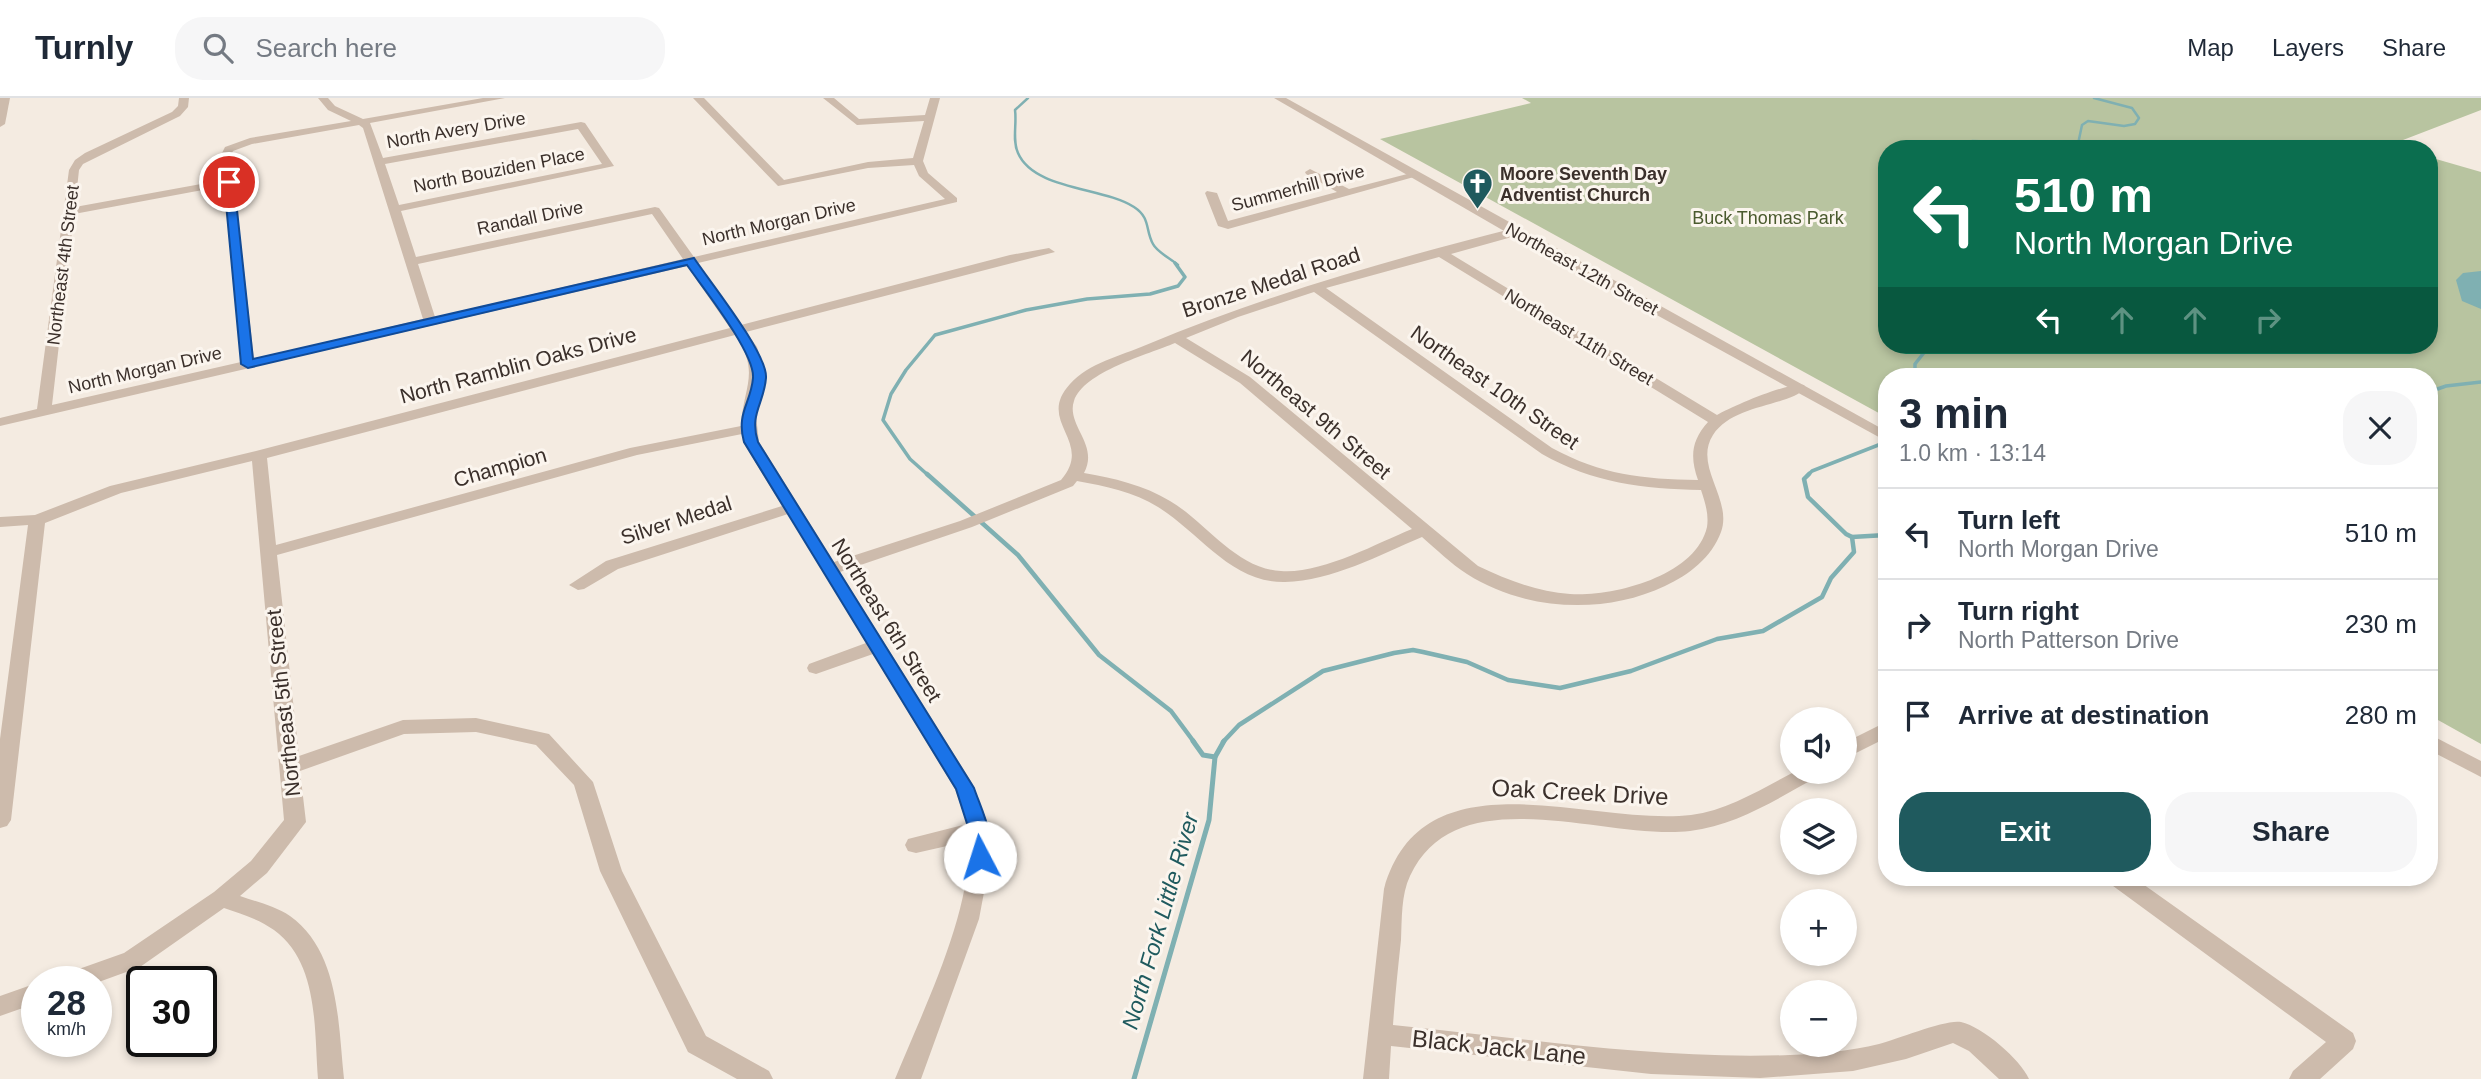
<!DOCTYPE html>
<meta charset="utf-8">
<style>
body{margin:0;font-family:Helvetica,sans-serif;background:#f6f6f7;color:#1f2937;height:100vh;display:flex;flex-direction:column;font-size:26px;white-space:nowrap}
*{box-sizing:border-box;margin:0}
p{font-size:23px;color:#747a83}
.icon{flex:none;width:38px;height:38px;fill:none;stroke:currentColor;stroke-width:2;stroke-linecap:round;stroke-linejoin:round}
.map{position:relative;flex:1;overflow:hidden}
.details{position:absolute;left:1878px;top:270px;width:560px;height:518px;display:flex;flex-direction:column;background:#fff;border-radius:28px;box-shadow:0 4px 10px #0003}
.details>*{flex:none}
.banner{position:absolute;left:1878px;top:42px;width:560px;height:214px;border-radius:28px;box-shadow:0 4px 10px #0003;background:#0b6e4f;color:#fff;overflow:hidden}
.tools{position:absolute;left:1780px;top:609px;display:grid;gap:14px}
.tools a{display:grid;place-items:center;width:77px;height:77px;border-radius:50%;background:#fff;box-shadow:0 4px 10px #0003;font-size:35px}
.speed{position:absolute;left:21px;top:868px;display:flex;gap:14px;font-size:35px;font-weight:700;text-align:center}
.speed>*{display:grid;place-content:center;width:91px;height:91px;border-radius:50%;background:#fff;box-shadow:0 4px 10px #0003;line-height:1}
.speed small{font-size:18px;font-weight:400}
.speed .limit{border:4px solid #111;border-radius:10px;background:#fff;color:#111}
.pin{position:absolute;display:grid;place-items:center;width:60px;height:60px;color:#fff;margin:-30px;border:4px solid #fff;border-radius:50%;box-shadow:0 2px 7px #0007}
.me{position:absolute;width:77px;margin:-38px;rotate:355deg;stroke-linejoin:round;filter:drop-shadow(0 0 5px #0008)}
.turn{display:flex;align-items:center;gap:24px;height:147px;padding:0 21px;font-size:32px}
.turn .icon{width:91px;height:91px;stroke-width:2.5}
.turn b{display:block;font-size:49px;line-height:60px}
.lanes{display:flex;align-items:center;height:66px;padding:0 21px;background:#0003;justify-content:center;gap:35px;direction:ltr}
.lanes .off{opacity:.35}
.round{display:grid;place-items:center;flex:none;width:74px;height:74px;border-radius:28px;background:#f6f6f7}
.headline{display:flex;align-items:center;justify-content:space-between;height:119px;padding:0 21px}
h1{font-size:42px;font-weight:700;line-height:52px}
.button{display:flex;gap:14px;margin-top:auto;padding:14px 21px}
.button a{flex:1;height:80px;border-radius:28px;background:#1f5a5e;color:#fff;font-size:28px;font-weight:700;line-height:80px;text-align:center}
.button a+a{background:#f6f6f7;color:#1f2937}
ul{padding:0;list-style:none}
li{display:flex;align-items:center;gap:21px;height:91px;padding:0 21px;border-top:2px solid #e0e1e3}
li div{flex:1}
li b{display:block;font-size:26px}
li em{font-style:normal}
header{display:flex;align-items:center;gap:42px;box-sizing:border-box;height:98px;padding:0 35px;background:#fff;border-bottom:2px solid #e0e1e3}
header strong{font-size:33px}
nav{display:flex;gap:38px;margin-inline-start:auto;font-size:24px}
.search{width:490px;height:63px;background:#f6f6f7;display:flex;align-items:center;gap:18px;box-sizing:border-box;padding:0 24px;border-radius:28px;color:#747a83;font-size:26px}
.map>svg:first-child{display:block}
.green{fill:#b8c4a0}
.water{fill:#7fb0b2}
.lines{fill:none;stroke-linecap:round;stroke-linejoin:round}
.stream-far3{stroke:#7fb0b2;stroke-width:2.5}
.stream-far2{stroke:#7fb0b2;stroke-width:3.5}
.stream-far1{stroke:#7fb0b2;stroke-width:4.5}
.stream{stroke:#7fb0b2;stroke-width:5}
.minor{fill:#cdbbac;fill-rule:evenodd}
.tertiary{fill:#cdbbac;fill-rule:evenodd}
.route{fill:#1a73e8;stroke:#114b97;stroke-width:2}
.labels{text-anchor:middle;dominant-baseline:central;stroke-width:6;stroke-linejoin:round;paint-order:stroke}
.far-street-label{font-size:18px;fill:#3b302b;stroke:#fbf5ee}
.far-poi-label{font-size:18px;font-weight:bold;fill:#3b302b;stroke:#fbf5ee;text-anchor:start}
.far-park-label{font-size:18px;fill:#4a5a2e;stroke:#fbf5ee}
.street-label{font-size:21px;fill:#3b302b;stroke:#fbf5ee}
.water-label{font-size:23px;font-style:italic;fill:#1f5a5e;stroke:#fbf5ee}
.near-street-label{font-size:24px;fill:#3b302b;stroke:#fbf5ee}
</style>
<header>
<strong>Turnly</strong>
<div class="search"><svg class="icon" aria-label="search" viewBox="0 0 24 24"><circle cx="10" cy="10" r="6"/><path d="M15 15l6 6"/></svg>Search here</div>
<nav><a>Map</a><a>Layers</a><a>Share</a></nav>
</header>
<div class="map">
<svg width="2481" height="981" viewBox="0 0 2481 981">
<rect width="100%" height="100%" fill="#f4ebe1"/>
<path class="green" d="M1522,0H2481V12L2390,47L2402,51H1886V247H2429V59L2481,74V646L2429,617V278H1886V319L1380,41L1531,5Z"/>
<path class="water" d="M2481,173V211L2462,203L2456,182L2463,175Z"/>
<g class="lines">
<g class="stream-far3">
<path d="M1028,0L1015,12C1017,26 1012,42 1018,55C1034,92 1103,89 1134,109C1151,120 1145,132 1153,146C1157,154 1171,161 1178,167"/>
<path d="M1966,51L1972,43L2078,46L2082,27L2088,23L2124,28L2135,26L2139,20L2132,10L2094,0"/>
</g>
<g class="stream-far2">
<path d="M1915,278V266L1930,247"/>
<path d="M2429,294L2446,288L2481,284"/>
<path d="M929,378L910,361L883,322L891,296L906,272L935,237L1026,212L1087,201L1150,196L1178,188L1185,179L1175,165"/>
<path d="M1807,378L1812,373L1886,344"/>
</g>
<g class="stream-far1">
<path d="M927,376L1018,457L1099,557L1171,613L1194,644"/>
<path d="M1809,376L1804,381L1808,399L1846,436L1852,439L1886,437"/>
<path d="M1223,644L1239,627L1323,573L1394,555L1413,552L1423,554L1467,564L1508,582L1560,590L1631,573L1717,541L1763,533L1822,499L1831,480L1854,454L1852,439"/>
</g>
<g class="stream">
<path d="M1193,643L1203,657L1215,659"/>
<path d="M1134,981L1209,722L1215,659L1224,643"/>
</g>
<g class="minor">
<path d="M0,0H10L5,26L0,29Z"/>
<path d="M179,0H189L188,9L180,18L83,66L79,72L75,109L223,82L221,57L225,49L250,40L351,23L328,12L318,0H328L335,8L363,21L483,0H505L370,25L383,60L581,24L585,25L614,68L401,113L416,159L655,109L659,110L694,159L945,101L919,78L914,67L868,70L778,88L693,0H704L784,82L868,64L913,60L924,23L857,27L823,0H834L859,21L925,17L930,0H940L923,63L928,75L957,100V104L698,165L741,227L1010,157L1049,150L1055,154L746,234L757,249L765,275L756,318L759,344L834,464L960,423L1061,382C1095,343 1035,324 1070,286C1089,265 1120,258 1146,247C1265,197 1389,162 1515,130L1519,131V137L1451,156L1717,317C1733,308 1788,284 1804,287L1806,290C1787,309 1733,306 1713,337C1693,368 1733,401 1721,434C1712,459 1689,477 1665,488C1604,517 1525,513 1467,476C1451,466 1436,451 1422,439C1379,457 1332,483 1285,484C1231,485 1200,435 1158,409C1134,394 1105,388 1077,383L1073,388L972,429L840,474L972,685L990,731L991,757L979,821L921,981H895C923,912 971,817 969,743L916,755L908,753L905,747L908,741L967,726L955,691L873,556L816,576L809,574L807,570L809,566L866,545L788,416L618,471L584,491L578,492L569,487L606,463L782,408L743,344L742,336L637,357L277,457L299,658L403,622L476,620L549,636L593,684L622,773L706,938L769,973L773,981H737L688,954L600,773L574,687L536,647L476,634L404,636L300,673L306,724L267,775L240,798C257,804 275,808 290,818C340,854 338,926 344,981H318C314,931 319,865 274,832C259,821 241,816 224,810L140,869L96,885L58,884L62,877L124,855L214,794L251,763L284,722L252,363L121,395L45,425L11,722L7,728L0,730V641L28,427L0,429V419L35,417L110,388L256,353L730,230L687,168L0,328V320L37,311L69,72L75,62L85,55L172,14L178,8ZM359,27L363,30L423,221L254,261L231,57L233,53L252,46ZM578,31L602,66L399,107L385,66ZM224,88L241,264L52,307L74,116ZM652,116L683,161L435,219L418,166ZM1439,159L1708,324C1691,343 1690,359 1698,382C1642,381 1602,377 1552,350L1326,190ZM1314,194L1542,356C1593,385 1643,391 1701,392C1705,404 1709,416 1707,429C1696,478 1613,499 1570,496C1537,494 1508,482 1478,468L1250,279L1186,240L1238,219ZM735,237C761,275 743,288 741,328L630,350L276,447L267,360ZM1175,245L1240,285L1412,431C1375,446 1322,476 1281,473C1236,471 1206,424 1170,403C1144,387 1113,380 1084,375C1092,360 1087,348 1080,334C1076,325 1070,314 1074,303C1083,274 1149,256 1175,245Z"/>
<path d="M1310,71L1349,91L1415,74L1421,77L1228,131L1218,128L1205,95L1207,93L1217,95L1228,123L1337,94L1306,76L1305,74Z"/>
<path d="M1886,624V640L1844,661V645Z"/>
<path d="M1794,674H1820L1817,679C1777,701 1737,727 1690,733C1605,743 1457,677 1410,778C1401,797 1402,821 1401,842C1398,870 1395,898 1393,927C1525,940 1657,962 1790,957C1820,956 1850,953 1879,946C1898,941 1946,921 1961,924C1983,929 2020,961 2029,981H1999L1969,953L1953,945L1906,961L1853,973L1760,980L1651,976L1391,948L1389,981H1363L1384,791C1423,652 1592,729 1691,717C1728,712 1761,691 1794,674Z"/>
<path d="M2106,779H2133L2353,935L2356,943L2353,951L2320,981H2289L2293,973L2326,944L2109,785Z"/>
<path d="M37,885V905L0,918V898Z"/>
</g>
<g class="tertiary">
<path d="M1274,0H1286L1886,333V343L1511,137Z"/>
<path d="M2429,636L2481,663V679L2429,652Z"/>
</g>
</g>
<path class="route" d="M229,81L234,84L253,261L694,160C710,184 768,256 766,280C764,306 749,316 758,344L974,690C981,711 998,743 987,765L980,767L973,765L970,759L969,732L956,691L744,344C736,315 751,305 753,280C755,255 703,190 687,167L248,270L241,266L224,84Z"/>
<defs>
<symbol id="church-pin" viewBox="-11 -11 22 30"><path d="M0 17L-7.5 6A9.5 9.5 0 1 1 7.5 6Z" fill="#1f5a5e" stroke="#fbf5ee"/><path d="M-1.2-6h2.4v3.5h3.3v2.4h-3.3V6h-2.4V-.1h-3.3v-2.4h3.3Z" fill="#fff"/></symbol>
</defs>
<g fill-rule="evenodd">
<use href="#church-pin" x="1460" y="68" width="35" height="47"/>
</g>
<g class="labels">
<g class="far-street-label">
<text transform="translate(456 32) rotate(-10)">North Avery Drive</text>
<text transform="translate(499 72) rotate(-11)">North Bouziden Place</text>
<text transform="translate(1298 90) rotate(-15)">Summerhill Drive</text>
<text transform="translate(530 120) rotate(-12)">Randall Drive</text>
<text transform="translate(779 124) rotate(-13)">North Morgan Drive</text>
<text transform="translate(63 167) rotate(-83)">Northeast 4th Street</text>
<text transform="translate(1582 171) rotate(29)">Northeast 12th Street</text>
<text transform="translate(1579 239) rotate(31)">Northeast 11th Street</text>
<text transform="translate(145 272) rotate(-13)">North Morgan Drive</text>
</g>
<g class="far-poi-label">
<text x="1500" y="76">Moore Seventh Day<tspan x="1500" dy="21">Adventist Church</tspan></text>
</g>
<g class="far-park-label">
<text x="1768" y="120">Buck Thomas Park</text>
</g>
<g class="street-label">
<text transform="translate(1271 184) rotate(-18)">Bronze Medal Road</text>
<text transform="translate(518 267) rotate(-15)">North Ramblin Oaks Drive</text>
<text transform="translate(1495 289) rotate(35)">Northeast 10th Street</text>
<text transform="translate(1316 316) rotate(40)">Northeast 9th Street</text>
<text transform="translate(500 369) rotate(-16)">Champion</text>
<text transform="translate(676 422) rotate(-18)">Silver Medal</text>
<text transform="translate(887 522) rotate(58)">Northeast 6th Street</text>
<text transform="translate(283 605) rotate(-96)">Northeast 5th Street</text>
</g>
<g class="water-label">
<text transform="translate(1160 823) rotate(-74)">North Fork Little River</text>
</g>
<g class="near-street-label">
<text transform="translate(1580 694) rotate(3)">Oak Creek Drive</text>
<text transform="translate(1499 949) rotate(6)">Black Jack Lane</text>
</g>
</g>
</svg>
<div class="tools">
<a><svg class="icon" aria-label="sound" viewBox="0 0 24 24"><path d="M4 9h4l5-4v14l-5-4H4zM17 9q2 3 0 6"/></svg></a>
<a><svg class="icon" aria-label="layers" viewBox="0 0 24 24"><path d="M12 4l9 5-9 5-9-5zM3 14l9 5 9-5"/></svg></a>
<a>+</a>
<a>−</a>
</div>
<div class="speed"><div>28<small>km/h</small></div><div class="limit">30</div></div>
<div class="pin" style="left:229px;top:84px;background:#d93025"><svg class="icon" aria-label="arrive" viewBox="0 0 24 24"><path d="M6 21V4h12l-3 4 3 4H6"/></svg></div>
<svg class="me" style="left:980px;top:759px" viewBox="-20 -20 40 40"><circle r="19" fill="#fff"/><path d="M0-13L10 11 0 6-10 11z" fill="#1a73e8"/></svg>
<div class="banner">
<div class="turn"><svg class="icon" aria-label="left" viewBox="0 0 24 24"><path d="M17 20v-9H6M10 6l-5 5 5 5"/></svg><div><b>510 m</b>North Morgan Drive</div></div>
<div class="lanes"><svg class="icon" aria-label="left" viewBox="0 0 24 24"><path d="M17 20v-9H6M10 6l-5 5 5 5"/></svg><svg class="icon off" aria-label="ahead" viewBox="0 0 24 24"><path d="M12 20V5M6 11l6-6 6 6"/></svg><svg class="icon off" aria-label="ahead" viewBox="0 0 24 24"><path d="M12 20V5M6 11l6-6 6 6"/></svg><svg class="icon off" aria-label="right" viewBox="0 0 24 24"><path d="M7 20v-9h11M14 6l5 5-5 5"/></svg></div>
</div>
<section class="details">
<div class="headline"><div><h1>3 min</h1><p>1.0 km · 13:14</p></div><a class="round"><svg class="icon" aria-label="close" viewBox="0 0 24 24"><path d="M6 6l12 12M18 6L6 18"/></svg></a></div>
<ul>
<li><svg class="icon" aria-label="left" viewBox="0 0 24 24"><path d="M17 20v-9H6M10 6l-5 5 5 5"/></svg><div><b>Turn left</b><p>North Morgan Drive</p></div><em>510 m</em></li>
<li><svg class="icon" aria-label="right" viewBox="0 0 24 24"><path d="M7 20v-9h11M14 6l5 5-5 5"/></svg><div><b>Turn right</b><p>North Patterson Drive</p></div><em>230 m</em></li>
<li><svg class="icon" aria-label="arrive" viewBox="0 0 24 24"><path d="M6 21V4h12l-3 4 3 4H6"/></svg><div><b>Arrive at destination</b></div><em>280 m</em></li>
</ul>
<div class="button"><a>Exit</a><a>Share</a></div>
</section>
</div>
